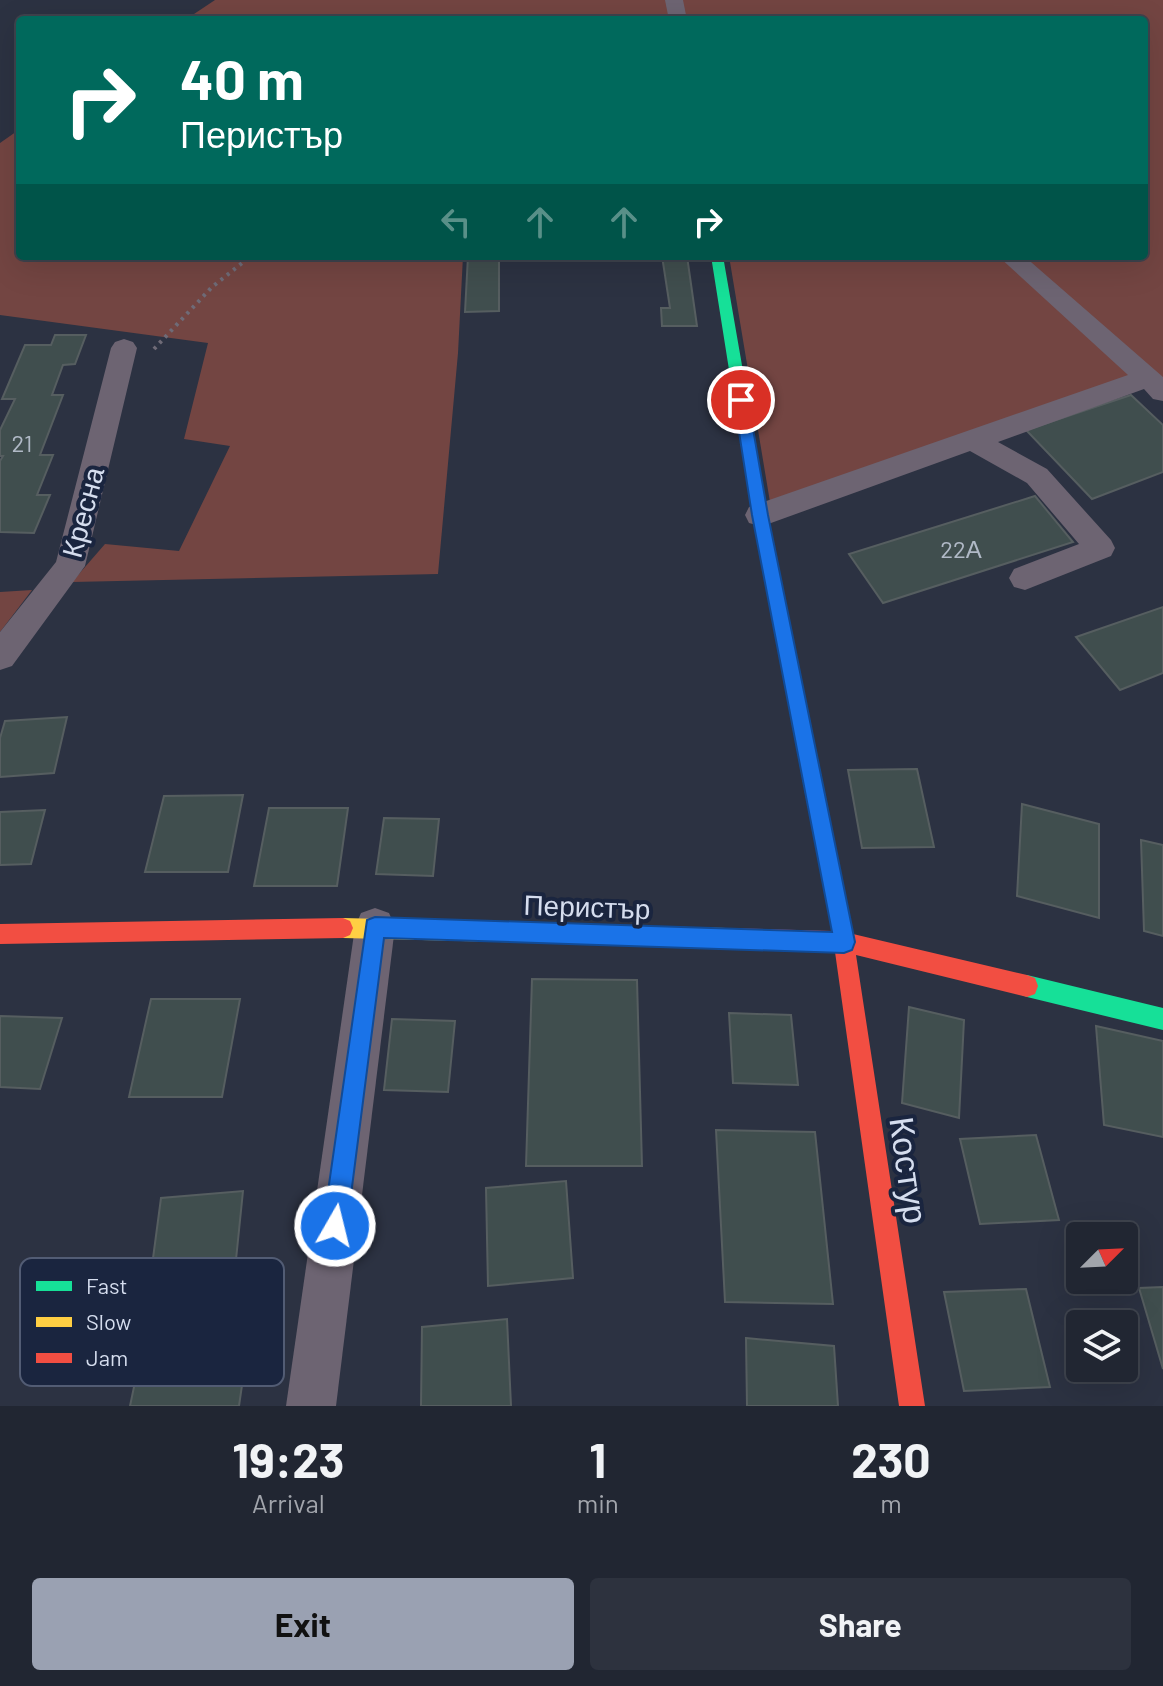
<!DOCTYPE html>
<meta charset="utf-8">
<style>
body{margin:0;font-family:Barlow,sans-serif;background:#2d323e;color:#f1f3f6;height:100vh;display:flex;flex-direction:column;font-size:30px;white-space:nowrap}
*{box-sizing:border-box;margin:0}
p{font-size:26px;color:#a2a5ac}
.icon{flex:none;width:44px;height:44px;fill:none;stroke:currentColor;stroke-width:2;stroke-linecap:round;stroke-linejoin:round}
.map{position:relative;height:1406px;overflow:hidden}
.drawer{display:flex;flex-direction:column;background:#212632;flex:1}
.drawer>*{flex:none}
.guide{position:absolute;left:16px;top:16px;width:1132px;height:244px;border-radius:8px;box-shadow:0 8px 32px #0002,0 0 0 2px #3e434d;background:#00695c;color:#fff;overflow:hidden}
.needle{width:52px;rotate:66deg}
.tools{position:absolute;left:1066px;top:1222px;display:grid;gap:16px}
.tools a{display:grid;place-items:center;width:72px;height:72px;border-radius:8px;background:#212632;box-shadow:0 8px 32px #0002,0 0 0 2px #3e434d;font-size:40px}
.pin{position:absolute;display:grid;place-items:center;width:68px;height:68px;color:#fff;margin:-34px;border:4px solid #fff;border-radius:50%;box-shadow:0 2px 8px #0007}
.me{position:absolute;width:88px;margin:-44px;rotate:8deg;stroke-linejoin:round;filter:drop-shadow(0 0 6px #0008)}
.turn{display:flex;align-items:center;gap:28px;height:168px;padding:0 32px;font-size:36px}
.turn .icon{width:104px;height:104px;stroke-width:2.5}
.turn b{display:block;font-size:56px;line-height:68px}
.lanes{display:flex;align-items:center;height:76px;padding:0 32px;background:#0003;justify-content:center;gap:40px;direction:ltr}
.lanes .off{opacity:.35}
.eta{display:flex;justify-content:space-evenly;align-items:center;height:136px;text-align:center}
.eta b{font-size:48px;font-weight:700;line-height:56px}
.cta{display:flex;gap:16px;margin-top:auto;padding:16px 32px}
.cta a{flex:1;height:92px;border-radius:8px;background:#9aa1b2;color:#111;font-size:32px;font-weight:700;line-height:92px;text-align:center}
.cta a+a{background:#2d323e;color:#f1f3f6}
.map>svg:first-child{display:block}
.green{fill:#734542}
.building{fill:#404e4e;stroke:#565e60;stroke-width:2}
.lines{fill:none;stroke-linecap:round;stroke-linejoin:round}
.path{stroke:#6f6b77;stroke-width:4;stroke-dasharray:3 5;stroke-linecap:butt}
.street{fill:#6d6472;fill-rule:evenodd}
.fast{fill:#16e098;fill-rule:evenodd}
.slow{fill:#ffcf43;fill-rule:evenodd}
.jam{fill:#f24e42;fill-rule:evenodd}
.route{fill:#1a73e8;stroke:#114b97;stroke-width:2}
.labels{text-anchor:middle;dominant-baseline:central;stroke-width:8;stroke-linejoin:round;paint-order:stroke}
.number-label{font-size:24px;fill:#b0b9c6}
.street-label{font-size:28px;fill:#d5ddee;stroke:#1a253f}
.near-street-label{font-size:34px;fill:#d5ddee;stroke:#1a253f}
.key{fill:#1a253f;stroke:#525c74;stroke-width:2}
.key-label{font-size:22px;fill:#d5ddee}
</style>
<div class="map">
<svg width="1163" height="1406" viewBox="0 0 1163 1406">
<rect width="100%" height="100%" fill="#2c3242"/>
<g class="green">
<path d="M215,0H1163V386L1148,373L770,502L729,256H1144V20H185Z"/>
<path d="M20,129V256H463L458,353L438,574L72,582L105,544L179,551L230,446L184,439L208,343L0,315V143Z"/>
<path d="M32,590L0,632V592Z"/>
</g>
<g class="building">
<path d="M468,256H499V311L465,312Z"/>
<path d="M662,256H687L697,326H662L661,308H670Z"/>
<path d="M55,335H86L75,364L63,365L52,395H63L40,455H53L37,495H50L34,533L0,532V461L3,456H0V430L15,399H2L25,345H51Z"/>
<path d="M1131,395L1163,425V472L1092,499L1026,430Z"/>
<path d="M1035,496L1073,542L883,603L849,554Z"/>
<path d="M1163,607V673L1120,690L1076,637Z"/>
<path d="M67,717L54,773L0,777V738L5,721Z"/>
<path d="M917,769L934,847L862,848L848,770Z"/>
<path d="M243,795L228,872H145L164,796Z"/>
<path d="M1022,804L1099,824V918L1017,896Z"/>
<path d="M269,808H348L337,886H254Z"/>
<path d="M45,810L31,864L0,865V812Z"/>
<path d="M384,818L439,819L433,876L376,874Z"/>
<path d="M1141,840L1163,845V936L1144,931Z"/>
<path d="M532,979L637,980L642,1166H526Z"/>
<path d="M151,999H240L222,1097H129Z"/>
<path d="M909,1007L964,1020L959,1118L902,1103Z"/>
<path d="M729,1013L791,1015L798,1085L733,1083Z"/>
<path d="M0,1016L62,1018L40,1089L0,1087Z"/>
<path d="M392,1019L455,1021L448,1092L384,1090Z"/>
<path d="M1096,1026L1163,1041V1137L1104,1125Z"/>
<path d="M716,1130L815,1132L833,1304L725,1302Z"/>
<path d="M1036,1135L1059,1220L980,1224L960,1139Z"/>
<path d="M566,1181L573,1278L488,1286L486,1188Z"/>
<path d="M243,1191L233,1289L148,1296L161,1198Z"/>
<path d="M1163,1287V1369L1139,1288Z"/>
<path d="M1026,1289L1050,1387L964,1391L944,1292Z"/>
<path d="M507,1319L511,1406H421L422,1327Z"/>
<path d="M746,1338L834,1346L838,1406H747Z"/>
<path d="M143,1344H248L239,1406H130Z"/>
</g>
<g class="lines">
<path class="path" d="M154,349L212,287L251,256"/>
<g class="street">
<path d="M665,0H683L687,20H669Z"/>
<path d="M998,256H1024L1163,377V401L1153,399L1144,389L998,442L1047,469L1111,540L1115,548L1111,556L1025,590L1014,587L1009,578L1014,569L1079,544L1027,483L970,451L771,523L760,526L749,523L745,515L749,507L1128,375Z"/>
<path d="M124,339L133,342L137,348L85,566L12,666L0,670V632L56,562L111,348L115,342Z"/>
<path d="M375,908L389,913L395,927L336,1406H286L355,927L361,913Z"/>
</g>
<g class="fast">
<path d="M711,256H723L768,515L825,793L822,799L815,802L808,799L805,793L752,515Z"/>
<path d="M1027,975L1163,1008V1030L1027,997L1019,994L1016,986L1019,978Z"/>
</g>
<path class="slow" d="M343,918L726,928L733,931L736,938L733,945L726,948L343,938L336,935L333,928L336,921Z"/>
<g class="jam">
<path d="M815,784L822,787L825,793L853,934L1027,975L1035,978L1038,986L1035,994L1027,997L856,955L925,1406H899L835,952L726,948L719,945L716,938L719,931L726,928L832,931L805,793L808,787Z"/>
<path d="M343,918L350,921L353,928L350,935L343,938L0,944V924Z"/>
</g>
</g>
<path class="route" d="M741,395L748,400L768,515L855,942L852,950L844,953L384,938L347,1226L344,1235L335,1239L327,1235L323,1226L367,920L375,917L832,932L752,515L734,400Z"/>
<g class="labels">
<g class="number-label">
<text x="22" y="442">21</text>
<text x="961" y="548">22А</text>
</g>
<g class="street-label">
<text transform="translate(82 512) rotate(-75)">Кресна</text>
<text transform="translate(587 906) rotate(2)">Перистър</text>
</g>
<g class="near-street-label">
<text transform="translate(910 1170) rotate(82)">Костур</text>
</g>
</g>
<rect x="20" y="1258" width="264" height="128" rx="12" class="key"/>
<rect x="36" y="1281" width="36" height="10" fill="#16e098"/>
<rect x="36" y="1317" width="36" height="10" fill="#ffcf43"/>
<rect x="36" y="1353" width="36" height="10" fill="#f24e42"/>
<g class="key-label">
<text x="86" y="1294">Fast</text>
<text x="86" y="1330">Slow</text>
<text x="86" y="1366">Jam</text>
</g>
</svg>
<div class="tools">
<a><svg class="needle" viewBox="-14 -14 28 28"><path d="M0-13l5 13h-10z" fill="#e53935"/><path d="M0 13l5-13h-10z" fill="#a2a5ac"/></svg></a>
<a><svg class="icon" aria-label="layers" viewBox="0 0 24 24"><path d="M12 4l9 5-9 5-9-5zM3 14l9 5 9-5"/></svg></a>
</div>
<div class="pin" style="left:741px;top:400px;background:#d93025"><svg class="icon" aria-label="arrive" viewBox="0 0 24 24"><path d="M6 21V4h12l-3 4 3 4H6"/></svg></div>
<svg class="me" style="left:335px;top:1226px" viewBox="-20 -20 40 40"><circle r="17" fill="#1a73e8" stroke="#fff" stroke-width="3"/><path d="M0-11L8 9 0 5-8 9z" fill="#fff"/></svg>
<div class="guide">
<div class="turn"><svg class="icon" aria-label="right" viewBox="0 0 24 24"><path d="M7 20v-9h11M14 6l5 5-5 5"/></svg><div><b>40 m</b>Перистър</div></div>
<div class="lanes"><svg class="icon off" aria-label="left" viewBox="0 0 24 24"><path d="M17 20v-9H6M10 6l-5 5 5 5"/></svg><svg class="icon off" aria-label="ahead" viewBox="0 0 24 24"><path d="M12 20V5M6 11l6-6 6 6"/></svg><svg class="icon off" aria-label="ahead" viewBox="0 0 24 24"><path d="M12 20V5M6 11l6-6 6 6"/></svg><svg class="icon" aria-label="right" viewBox="0 0 24 24"><path d="M7 20v-9h11M14 6l5 5-5 5"/></svg></div>
</div>
</div>
<section class="drawer">
<div class="eta">
<div><b>19:23</b><p>Arrival</p></div>
<div><b>1</b><p>min</p></div>
<div><b>230</b><p>m</p></div>
</div>
<div class="cta"><a>Exit</a><a>Share</a></div>
</section>
